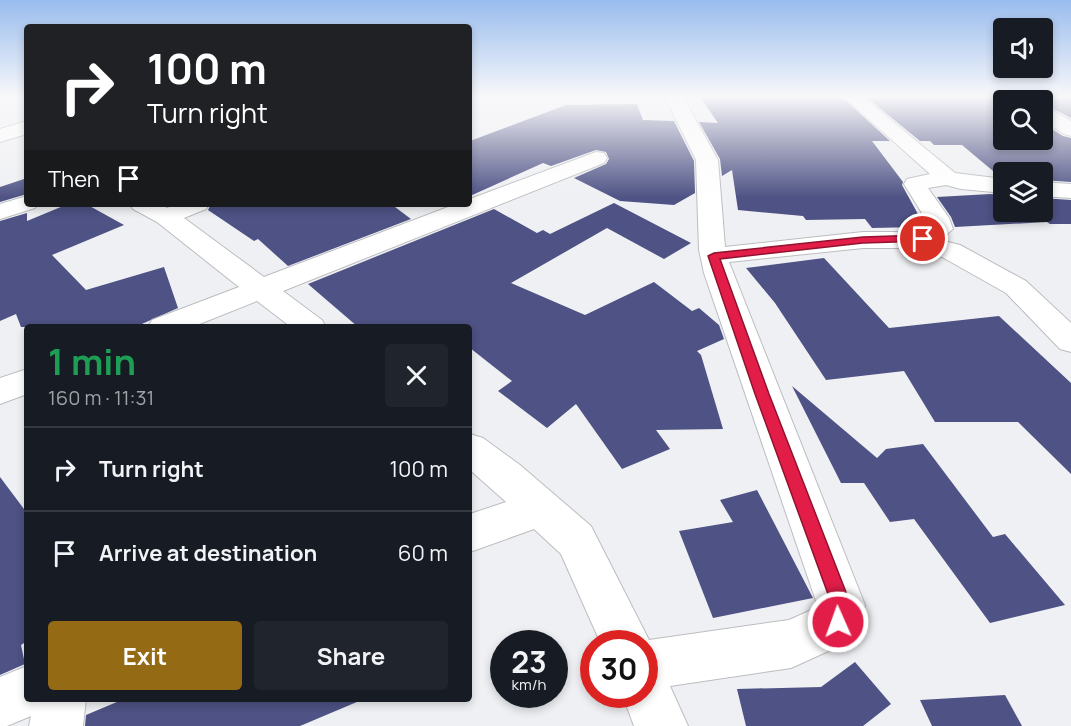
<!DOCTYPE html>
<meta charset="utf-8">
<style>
body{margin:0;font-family:Manrope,sans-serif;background:#20242c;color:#f1f3f6;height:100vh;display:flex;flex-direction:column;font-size:22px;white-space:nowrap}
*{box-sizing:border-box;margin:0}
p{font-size:20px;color:#9ea1a6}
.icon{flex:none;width:33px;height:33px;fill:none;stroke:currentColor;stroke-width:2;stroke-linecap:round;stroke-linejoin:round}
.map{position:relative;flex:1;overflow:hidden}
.side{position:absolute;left:24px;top:324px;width:448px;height:378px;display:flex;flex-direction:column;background:#171b24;border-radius:6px;box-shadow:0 3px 9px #0003}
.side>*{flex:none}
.hud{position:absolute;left:24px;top:24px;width:448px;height:183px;border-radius:6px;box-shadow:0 3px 9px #0003;background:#202124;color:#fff;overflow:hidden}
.tools{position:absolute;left:993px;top:18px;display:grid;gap:12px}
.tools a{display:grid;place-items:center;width:60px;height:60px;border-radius:6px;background:#171b24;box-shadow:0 3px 9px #0003;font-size:30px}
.speed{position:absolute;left:490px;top:630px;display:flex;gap:12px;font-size:30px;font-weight:700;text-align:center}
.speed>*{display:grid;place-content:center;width:78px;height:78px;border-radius:50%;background:#171b24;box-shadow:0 3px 9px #0003;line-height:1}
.speed small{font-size:15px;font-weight:400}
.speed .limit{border:9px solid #d22;background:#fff;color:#111}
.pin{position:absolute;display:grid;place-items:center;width:51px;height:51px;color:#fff;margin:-26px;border:3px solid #fff;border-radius:50%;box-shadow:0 2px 6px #0007}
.me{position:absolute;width:66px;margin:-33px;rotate:358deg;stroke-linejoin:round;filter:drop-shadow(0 0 4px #0008)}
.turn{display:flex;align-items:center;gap:21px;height:126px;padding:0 24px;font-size:27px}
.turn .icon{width:78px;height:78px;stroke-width:2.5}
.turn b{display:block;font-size:42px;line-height:51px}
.then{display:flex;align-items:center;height:57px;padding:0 24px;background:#0003;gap:12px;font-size:22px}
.round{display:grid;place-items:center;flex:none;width:63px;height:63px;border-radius:6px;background:#20242c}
.headline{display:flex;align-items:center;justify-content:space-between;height:102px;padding:0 24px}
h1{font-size:36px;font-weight:700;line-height:45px;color:#1e9e55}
.action{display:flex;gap:12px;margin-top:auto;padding:12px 24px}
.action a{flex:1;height:69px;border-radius:6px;background:#946a15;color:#fff;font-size:24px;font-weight:700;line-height:69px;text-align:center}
.action a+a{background:#20242c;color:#f1f3f6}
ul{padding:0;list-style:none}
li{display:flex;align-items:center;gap:18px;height:84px;padding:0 24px;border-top:2px solid #363941}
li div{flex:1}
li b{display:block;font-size:22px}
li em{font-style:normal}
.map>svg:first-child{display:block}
.building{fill:#4e5284}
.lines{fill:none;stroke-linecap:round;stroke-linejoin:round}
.minor-casing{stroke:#bcbdc0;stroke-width:2}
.minor{fill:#fff;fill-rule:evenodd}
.route{fill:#e11d48;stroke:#92132f;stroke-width:1.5}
</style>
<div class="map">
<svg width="1071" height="726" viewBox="0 0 1071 726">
<rect width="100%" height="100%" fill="#eff0f3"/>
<g class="building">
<path d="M700,97H842L890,141H872L903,182L902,185L924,225L920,227L872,228L865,219L806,220L803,216L738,210L732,170L722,176L720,159L699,122L718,123Z"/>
<path d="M866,97H1071V118L1042,103V100H1004V140H1042V123L1063,136L1071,138V182L1042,180V172H1004V177L999,176L962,145H934L930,141H920Z"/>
<path d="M637,104L643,120L674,121L694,161L695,193L674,205L620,201L574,178L606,164L609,159L606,152L596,150L551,166L543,163L470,196V141L566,105Z"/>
<path d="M27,178V194L0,202V187Z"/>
<path d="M990,194L1004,195V212H1042V198L1071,200V224H1050L1047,222L955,227L951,217L937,197Z"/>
<path d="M614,203L691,243L664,259L607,228L511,283L585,315L654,282L692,311L699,308L719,325L724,339L697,351L701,355L723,429L656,430L670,449L622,469L576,404L547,428L498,391L512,381L470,348V327H358L308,284L494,209L537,233L543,230L550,234Z"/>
<path d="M68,204H86L124,225L52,255L86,290L164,267L178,308L135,327H21L16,314L0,321V221L27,213V221Z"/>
<path d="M211,204H391L411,219L288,266L258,239L254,241L208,210Z"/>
<path d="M824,258L889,328L999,316L1071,383V474L1018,422H935L904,371L826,380L775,303L746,268Z"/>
<path d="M792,386L877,458L886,449L923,444L993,537L1005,534L1065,605L990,623L914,519L890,522L864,483H841Z"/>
<path d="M0,477L27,513V641L21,645L25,664L0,675Z"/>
<path d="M757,490L813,598L713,618L679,531L733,522L720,500Z"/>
<path d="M855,662L891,704L863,726H746L737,689L821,687Z"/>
<path d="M1005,695L1022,726H932L920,700Z"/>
<path d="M124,699H364L300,726H85L86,715Z"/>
</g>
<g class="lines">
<defs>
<g id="minor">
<path d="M665,97H683L718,160L725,247L863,232H917L927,226L925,218L904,184L907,179L930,174L844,97H863L955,173L1004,179V193L961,189L946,185L928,188L949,218L953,229L940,240L960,245L1026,281L1071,323V352L1060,349L1006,293L942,257L911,248H863L729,262L865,605L855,639L791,668L670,686L688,726H634L622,694H645V644H601L561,554L534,529L470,552V514L506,502L470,470V434L483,438L520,465L591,526L649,640L789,620L818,607L704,273L699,250L696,160Z"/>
<path d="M1042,105L1071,121V136L1064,134L1042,120Z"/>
<path d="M27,121V134L0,142V129Z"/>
<path d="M596,152L604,153L607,158L604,163L283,291L322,320L326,327H291L257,301L192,327H148L152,320L239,287L157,222L133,209L130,204H160L167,208L176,204H209L206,209L184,218L264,277L456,204H470V199Z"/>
<path d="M1042,182L1071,184V198L1042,196Z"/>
<path d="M27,196V204H38L35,208L0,219V204Z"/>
<path d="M27,369V394L0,404V378Z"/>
<path d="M27,666V699H86L83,726H29L31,716L7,726H0V677Z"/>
</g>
</defs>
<use href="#minor" class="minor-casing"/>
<use href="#minor" class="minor"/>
</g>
<linearGradient id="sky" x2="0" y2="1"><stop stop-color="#99bcee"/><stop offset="0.49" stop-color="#f8f8fa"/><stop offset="1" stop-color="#f8f8fa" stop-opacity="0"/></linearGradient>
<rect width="1071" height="198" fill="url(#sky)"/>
<path class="route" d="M923,235L929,239L927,241L863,243L720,259L769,394L851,605L845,629L838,631L831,629L828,622L832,605L755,394L708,256L714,253L863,237Z"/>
</svg>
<div class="tools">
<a><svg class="icon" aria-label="sound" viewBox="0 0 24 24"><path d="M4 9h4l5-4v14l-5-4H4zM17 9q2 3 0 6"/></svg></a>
<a><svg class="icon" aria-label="search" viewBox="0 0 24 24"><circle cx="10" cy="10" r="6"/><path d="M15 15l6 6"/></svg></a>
<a><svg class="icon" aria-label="layers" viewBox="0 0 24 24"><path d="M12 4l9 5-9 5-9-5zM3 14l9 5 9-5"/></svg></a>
</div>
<div class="speed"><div>23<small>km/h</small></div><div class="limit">30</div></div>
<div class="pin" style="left:923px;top:239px;background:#d93025"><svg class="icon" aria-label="arrive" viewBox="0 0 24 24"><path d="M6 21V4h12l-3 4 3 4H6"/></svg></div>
<svg class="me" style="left:838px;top:622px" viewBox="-20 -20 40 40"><circle r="17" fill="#e11d48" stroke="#fff" stroke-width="3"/><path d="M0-11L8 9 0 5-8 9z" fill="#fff"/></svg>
<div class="hud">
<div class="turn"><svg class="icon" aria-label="right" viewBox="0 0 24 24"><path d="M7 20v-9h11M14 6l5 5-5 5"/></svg><div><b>100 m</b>Turn right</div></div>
<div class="then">Then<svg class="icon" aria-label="arrive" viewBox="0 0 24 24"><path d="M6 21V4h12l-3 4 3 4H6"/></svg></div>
</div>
<section class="side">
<div class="headline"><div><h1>1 min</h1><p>160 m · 11:31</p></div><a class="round"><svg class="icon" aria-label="close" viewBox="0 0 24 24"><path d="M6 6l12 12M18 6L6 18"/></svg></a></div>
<ul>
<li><svg class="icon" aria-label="right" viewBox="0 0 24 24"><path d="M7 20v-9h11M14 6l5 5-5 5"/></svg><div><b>Turn right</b></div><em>100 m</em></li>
<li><svg class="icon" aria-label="arrive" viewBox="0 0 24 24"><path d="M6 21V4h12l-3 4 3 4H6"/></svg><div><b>Arrive at destination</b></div><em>60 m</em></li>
</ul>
<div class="action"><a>Exit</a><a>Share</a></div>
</section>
</div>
